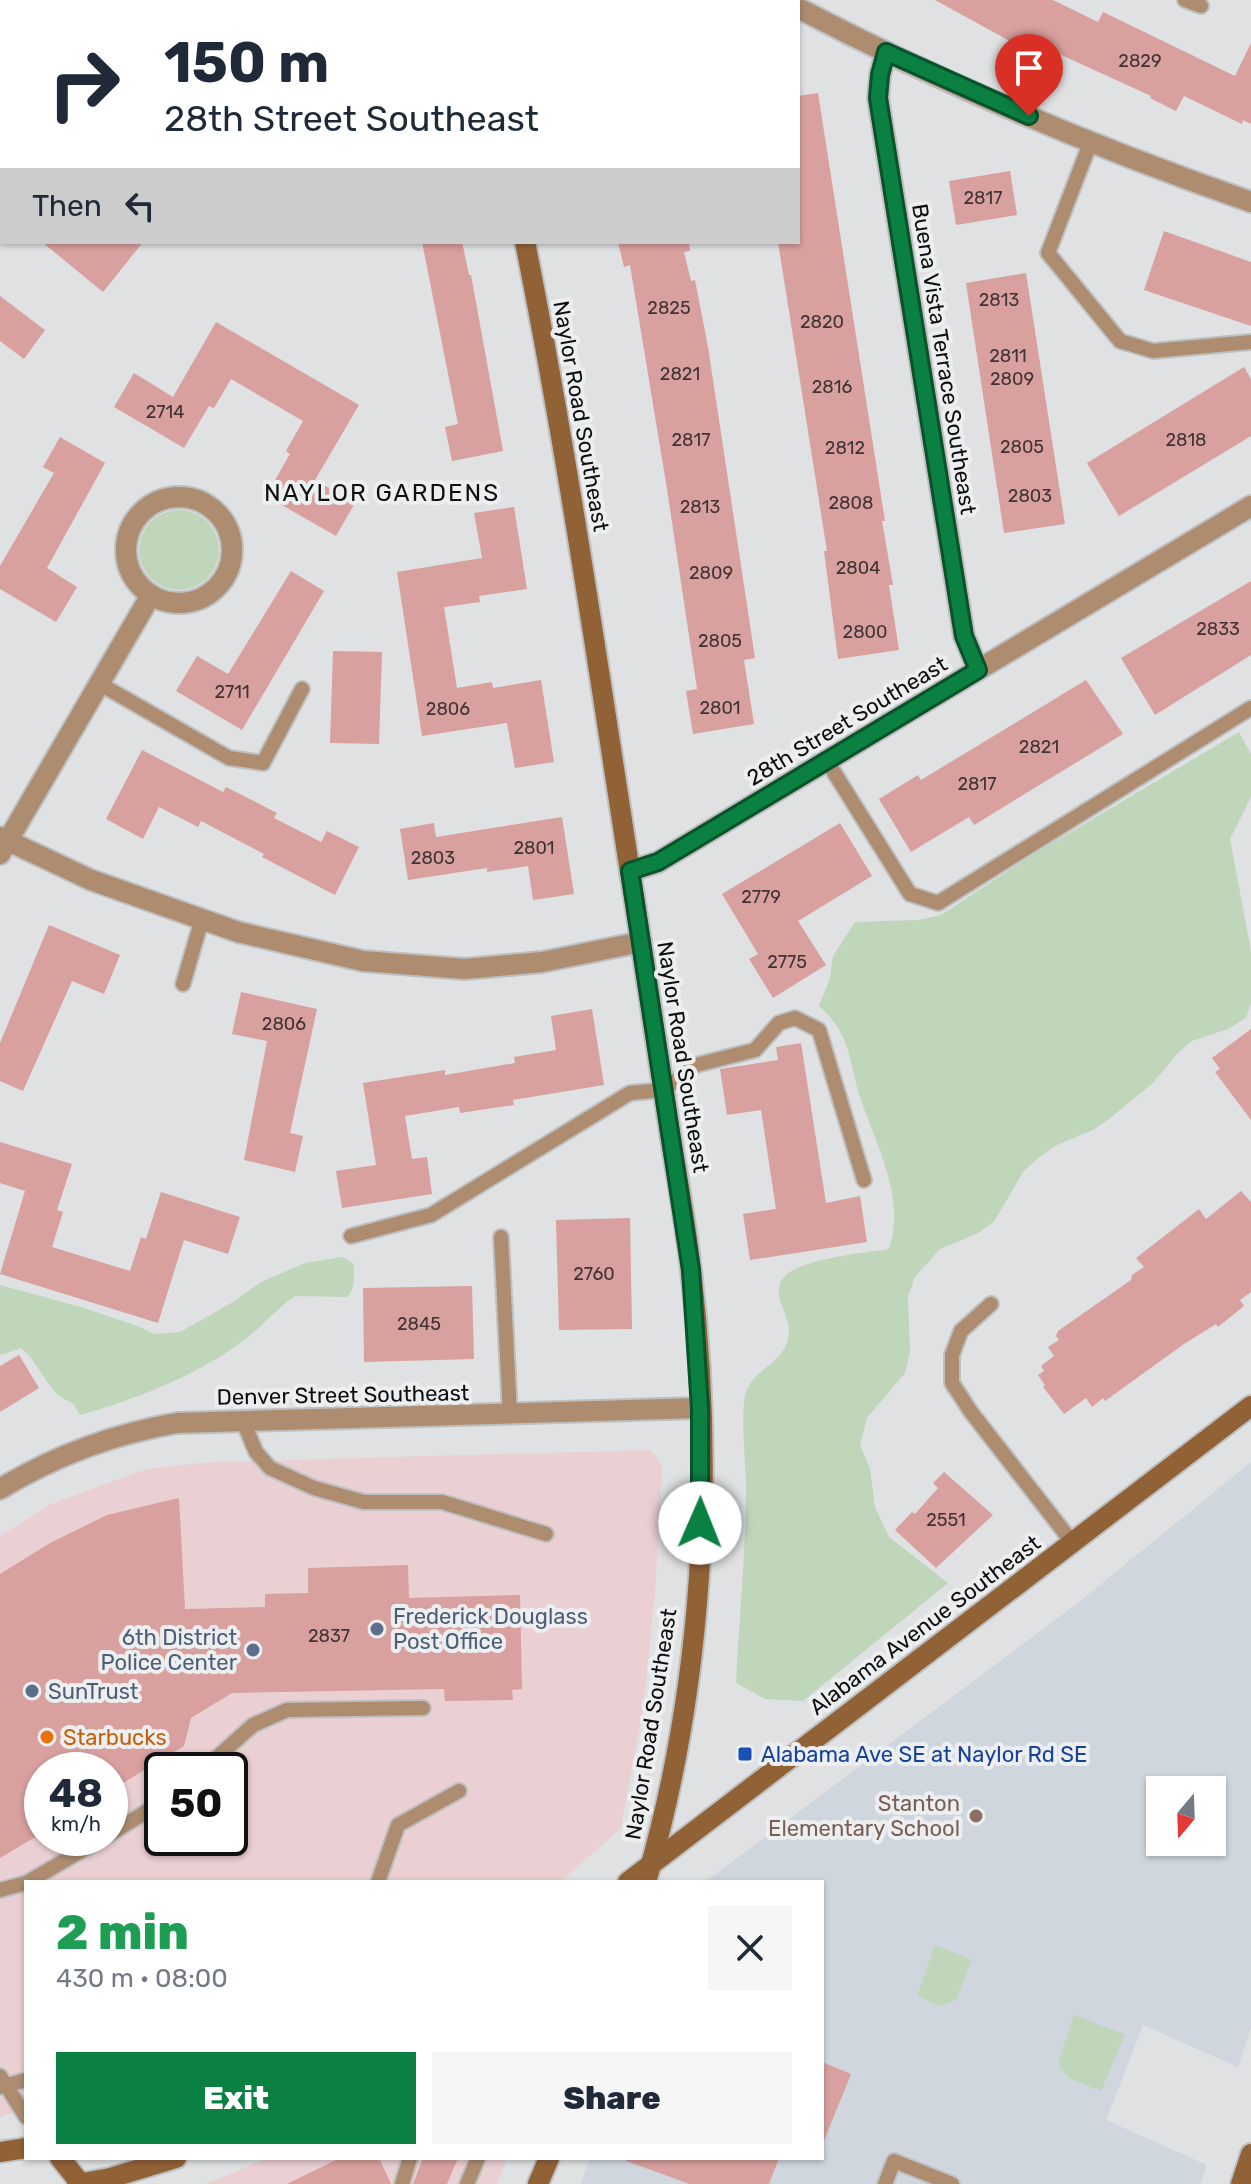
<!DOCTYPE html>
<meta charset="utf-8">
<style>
body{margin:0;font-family:Rubik,sans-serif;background:#f6f6f7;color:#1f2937;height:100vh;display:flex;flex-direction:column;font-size:30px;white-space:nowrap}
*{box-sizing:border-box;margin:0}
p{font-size:26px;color:#747a83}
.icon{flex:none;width:44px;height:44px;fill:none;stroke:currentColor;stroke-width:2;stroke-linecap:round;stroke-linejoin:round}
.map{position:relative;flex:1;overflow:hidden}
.details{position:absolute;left:24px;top:1880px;width:800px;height:280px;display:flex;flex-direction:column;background:#fff;border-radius:0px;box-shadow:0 2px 6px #0004}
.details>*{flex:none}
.guide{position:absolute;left:0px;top:0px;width:800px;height:244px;box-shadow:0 2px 6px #0004;background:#fff;color:#1f2937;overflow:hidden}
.needle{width:52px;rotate:199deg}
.buttons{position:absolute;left:1146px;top:1776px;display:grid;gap:16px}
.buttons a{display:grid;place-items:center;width:80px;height:80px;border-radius:0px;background:#fff;box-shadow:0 2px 6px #0004;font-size:40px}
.speed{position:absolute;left:24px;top:1752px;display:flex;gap:16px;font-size:40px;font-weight:700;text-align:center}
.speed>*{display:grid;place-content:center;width:104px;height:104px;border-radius:50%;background:#fff;box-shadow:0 2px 6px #0004;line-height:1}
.speed small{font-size:20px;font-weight:400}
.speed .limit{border:4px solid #111;border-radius:12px;background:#fff;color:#111}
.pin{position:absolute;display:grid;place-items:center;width:68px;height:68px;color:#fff;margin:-82px -34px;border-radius:50% 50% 50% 0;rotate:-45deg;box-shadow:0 0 8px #0007}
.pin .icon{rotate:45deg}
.me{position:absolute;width:88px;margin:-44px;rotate:1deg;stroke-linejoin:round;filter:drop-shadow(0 0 6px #0008)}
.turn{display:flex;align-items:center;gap:28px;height:168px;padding:0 32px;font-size:36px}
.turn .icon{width:104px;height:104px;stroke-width:2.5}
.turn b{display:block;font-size:56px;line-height:68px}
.then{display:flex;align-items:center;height:76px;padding:0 32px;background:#0003;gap:16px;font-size:30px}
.round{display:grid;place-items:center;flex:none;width:84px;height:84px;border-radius:0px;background:#f6f6f7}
.overview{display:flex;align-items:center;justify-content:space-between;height:136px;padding:0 32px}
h1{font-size:48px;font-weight:800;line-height:60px;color:#1e9e55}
.action{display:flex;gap:16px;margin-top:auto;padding:16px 32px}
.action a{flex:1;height:92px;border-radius:0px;background:#0b8043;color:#fff;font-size:32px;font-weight:800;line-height:92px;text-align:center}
.action a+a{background:#f6f6f7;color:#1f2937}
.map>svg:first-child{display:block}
.commercial{fill:#eacfd3;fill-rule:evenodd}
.built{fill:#cfd6de;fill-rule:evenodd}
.green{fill:#bfd6bb}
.building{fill:#d8a09e}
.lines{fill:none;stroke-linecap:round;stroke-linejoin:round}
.lane-casing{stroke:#bebfc1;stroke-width:18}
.street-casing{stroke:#bebfc1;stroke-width:24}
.secondary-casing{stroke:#bebfc1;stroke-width:24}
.lane{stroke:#ad8c70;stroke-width:14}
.street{stroke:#ad8c70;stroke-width:20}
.secondary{stroke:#926237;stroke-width:20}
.route-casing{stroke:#07532c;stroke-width:20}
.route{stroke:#0b8043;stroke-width:14}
.service-dot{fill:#5c6f8a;stroke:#eceef0;stroke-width:3}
.food-dot{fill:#e8710a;stroke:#eceef0;stroke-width:3}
.transit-dot{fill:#1a4fb4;stroke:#eceef0;stroke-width:3}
.education-dot{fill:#8d6e63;stroke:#eceef0;stroke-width:3}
.labels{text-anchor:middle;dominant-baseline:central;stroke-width:8;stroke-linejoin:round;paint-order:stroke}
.number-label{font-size:18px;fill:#413334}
.street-label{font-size:22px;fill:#0f0f10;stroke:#eceef0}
.service-label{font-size:22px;fill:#4e5e75;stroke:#eceef0;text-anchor:start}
.food-label{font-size:22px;fill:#c56008;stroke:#eceef0;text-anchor:start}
.transit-label{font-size:22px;fill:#164399;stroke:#eceef0;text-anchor:start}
.education-label{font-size:22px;fill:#785e54;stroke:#eceef0;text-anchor:end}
.neighbourhood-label{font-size:24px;letter-spacing:2px;fill:#0f0f10;stroke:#eceef0}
</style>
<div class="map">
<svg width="1251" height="2184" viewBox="0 0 1251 2184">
<rect width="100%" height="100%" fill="#dfe1e3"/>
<g class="commercial">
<path d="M651,1450L662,1466L655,1593L643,1710L621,1828L560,1882H26V2109L0,2117V1536L51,1504L147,1469L213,1462ZM42,1770H110V1838H42ZM162,1770H230V1838H162Z"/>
<path d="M269,2158H507L497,2184H205Z"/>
</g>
<path class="built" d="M1251,1462V2027L1238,2067L1143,2025L1106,2120L1207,2165L1200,2184H581L590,2158H822V1882H705L1079,1602ZM1160,1790H1212V1842H1160Z"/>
<g class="green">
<circle cx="179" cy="550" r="40"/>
<path d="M1239,732L1251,754V797L1230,839L1251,951V1003L1246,1018L1228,1029L1192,1041L1178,1053L1153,1083L1109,1119L1093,1130L1057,1145L1037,1159L1023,1172L994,1222L978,1233L940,1249L915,1277L908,1296L910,1352L905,1373L867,1418L860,1445L870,1469L875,1507L889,1537L948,1583L803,1701L765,1699L736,1683C739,1622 745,1561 746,1500C747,1468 741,1434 744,1402C747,1367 785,1368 789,1334C791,1314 769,1295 784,1277C799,1259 864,1253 889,1249C906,1198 877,1147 861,1100C848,1061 852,1035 819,1006L830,978L833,956L855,922L918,920L941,915L1032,855Z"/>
<path d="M342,1257L353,1263C355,1273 355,1290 347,1297L295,1296C275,1310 259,1330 239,1344C191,1378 136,1399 80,1415C72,1397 69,1405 57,1394C43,1380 37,1361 21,1348L0,1355V1285L81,1307L140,1327L154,1334L180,1332L233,1302L261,1282L305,1263Z"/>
<path d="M935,1945L972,1960L956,2000L939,2006L917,1996Z"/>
<path d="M1074,2015L1125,2034L1101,2091L1068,2078L1058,2063Z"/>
</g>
<g class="building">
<path d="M935,0H1053L1098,22L1103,12L1235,76L1251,43V124L1243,120L1242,124L1184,96L1176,111L1150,98L1151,96L1044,47L1039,57Z"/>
<path d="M818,93L885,521H882L893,585H889L899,650L838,659L824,551H827L778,242H798V96Z"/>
<path d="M1010,171L1017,215L956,225L949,181Z"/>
<path d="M1164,231L1251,262V326L1144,290Z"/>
<path d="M42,242H143L103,292Z"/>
<path d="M422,242H462L469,275H471L503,451L452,461L445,427L458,424Z"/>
<path d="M618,242H689L690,251L684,252L691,281L695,280L708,347L755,658L744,660L754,724L693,734L686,691L697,689L667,489L630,265L624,267Z"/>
<path d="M1026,273L1065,524L1004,533L966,283Z"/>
<path d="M0,296L45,330L24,359L0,341Z"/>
<path d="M216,322L359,405L315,480L355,503L336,536L266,496L290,454L286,451L303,421L231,379L214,408L209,406L184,448L114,407L134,373L173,397Z"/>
<path d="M1244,367L1251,379V436L1119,516L1087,463Z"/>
<path d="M60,437L105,463L47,568L77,587L56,622L0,589V566L54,473L43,467Z"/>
<path d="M514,507L527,589L479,596L480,602L444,607L457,688L492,682L493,688L541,680L554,762L515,768L507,723L422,736L397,572L482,558L474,513Z"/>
<path d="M291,571L324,591L242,730L176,691L197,656L228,674Z"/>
<path d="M1251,581V655L1155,715L1121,658Z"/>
<path d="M333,651L382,652L379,744L330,743Z"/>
<path d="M1086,680L1123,734L974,825L969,817L911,852L879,799L918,775L921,780Z"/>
<path d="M142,750L223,792L226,787L277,813L274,818L321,842L327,831L359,847L335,895L262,857L264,854L201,821L198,827L159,807L143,839L106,819Z"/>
<path d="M562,817L574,894L533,900L528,866L487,872V868L408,880L400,829L434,823L436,837Z"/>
<path d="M840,823L872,876L798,921L826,965L773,998L749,959L758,954L722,894Z"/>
<path d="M49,925L120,955L104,994L72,981L23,1091L0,1081V1043Z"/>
<path d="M241,992L317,1009L290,1133L303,1136L295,1172L244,1160L267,1041L232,1034Z"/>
<path d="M592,1009L604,1085L513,1100L514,1105L460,1113L459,1107L405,1116L412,1159L427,1157L432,1194L342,1208L336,1171L376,1165L363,1083L445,1070V1075L515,1063L514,1057L556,1050L551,1016Z"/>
<path d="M1251,1029V1120L1215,1072L1220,1069L1212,1058Z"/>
<path d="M801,1043L826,1203L860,1196L867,1242L750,1260L743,1214L776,1209L761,1110L727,1115L720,1069L778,1060L776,1047Z"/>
<path d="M0,1142L72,1164L57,1210L63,1212L52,1247L130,1271L141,1237L146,1239L161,1192L240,1217L228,1254L184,1240L158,1323L0,1274L25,1191L0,1183Z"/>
<path d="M1241,1191L1251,1202V1292L1240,1300L1244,1306L1218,1327L1216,1324L1184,1344L1105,1401L1103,1398L1092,1407L1086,1398L1064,1414L1043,1387L1045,1385L1038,1375L1044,1371L1041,1366L1054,1356L1048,1347L1059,1340L1056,1336L1058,1331L1131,1280L1132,1275L1144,1267L1136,1258L1176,1227L1199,1209L1206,1219Z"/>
<path d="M630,1218L632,1329L559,1330L556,1220Z"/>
<path d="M472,1286L474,1359L364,1362L363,1288Z"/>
<path d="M19,1355L39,1388L0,1412V1366Z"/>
<path d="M944,1472L993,1515L936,1568L895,1530L912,1512L915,1514L938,1488L933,1483Z"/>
<path d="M179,1498L185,1609L265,1607V1594L308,1593V1568L408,1565L409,1598L520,1595L522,1689L512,1690L513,1700L445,1701L444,1689L232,1693L191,1718L184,1746L110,1791V1770H42V1833L0,1858V1574L50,1543L107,1515Z"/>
<path d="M822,2062L851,2074L823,2143H822Z"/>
<path d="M340,2158H379L391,2184H287Z"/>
<path d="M423,2158H458L447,2184H413Z"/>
<path d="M627,2158H779L769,2184H690L626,2161Z"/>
</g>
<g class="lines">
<defs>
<g id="lane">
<path d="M1185,0L1201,6"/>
<path d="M1091,141L1048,253L1120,341L1153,351L1251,342"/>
<path d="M100,684L229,758L263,763L302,689"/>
<path d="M827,761L910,894L938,903L1251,708"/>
<path d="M183,984L202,919"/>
<path d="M351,1236L431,1215L630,1093L664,1090L696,1065L755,1050L779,1023L795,1018L819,1030L864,1180"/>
<path d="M501,1237L510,1415"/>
<path d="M991,1304L961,1331L952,1355V1383L971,1412L1072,1542"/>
<path d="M243,1421L256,1452L270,1468L314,1488L364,1502H442L546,1534"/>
<path d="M203,1770L253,1725L287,1710L423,1708"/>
<path d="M110,1834L162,1802"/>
<path d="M28,1882L103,1838"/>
<path d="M378,1882L398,1825L459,1791"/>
<path d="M0,1890L26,1883"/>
<path d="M0,2076L26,2117"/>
<path d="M0,2087L26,2080"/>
<path d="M402,2184L410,2158"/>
<path d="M467,2184L478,2158"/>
<path d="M885,2184L894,2161L952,2184"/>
</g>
<g id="street">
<path d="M165,2L167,0"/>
<path d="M798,8C943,84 1096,148 1251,202"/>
<path d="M886,52L880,75L878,98L964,636L978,670"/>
<path d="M0,208L2,206"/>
<circle cx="179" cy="550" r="53"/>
<path d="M0,837L91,880L238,932L363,961L465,969L542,962L641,942"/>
<path d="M0,854L151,595"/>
<path d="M630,871L658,862L1251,506"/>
<path d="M0,1489C56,1455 113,1434 177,1423L700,1408"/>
</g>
<g id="secondary">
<path d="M469,0L470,2"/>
<path d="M525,242C566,446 596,653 628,859C643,952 657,1045 671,1139C678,1182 686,1226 691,1270C715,1472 703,1687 646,1882"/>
<path d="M628,1882L1251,1406"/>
<path d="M0,2152L26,2148"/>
<path d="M60,2158L81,2184"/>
<path d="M77,2184L110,2178L176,2158"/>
<path d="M538,2184L549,2158"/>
<path d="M1241,2184L1251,2154"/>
</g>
</defs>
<use href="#lane" class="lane-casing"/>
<use href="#street" class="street-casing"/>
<use href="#secondary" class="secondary-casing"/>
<use href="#lane" class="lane"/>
<use href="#street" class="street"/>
<use href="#secondary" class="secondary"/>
</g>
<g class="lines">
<defs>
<path id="route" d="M700,1523V1408L691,1270L630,871L658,862L978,670L964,636L878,98L880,75L886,52L1029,116"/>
</defs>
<use href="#route" class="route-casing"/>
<use href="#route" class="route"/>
</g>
<g class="service-dot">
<circle cx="377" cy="1629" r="8"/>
<circle cx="253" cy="1650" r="8"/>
<circle cx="32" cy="1691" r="8"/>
</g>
<circle class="food-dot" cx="47" cy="1737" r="8"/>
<rect class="transit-dot" x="737" y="1746" width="16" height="16" rx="4"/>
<circle class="education-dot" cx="976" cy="1816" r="8"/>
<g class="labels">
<g class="number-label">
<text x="1140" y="61">2829</text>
<text x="983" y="198">2817</text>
<text x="999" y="300">2813</text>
<text x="669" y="308">2825</text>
<text x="822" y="322">2820</text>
<text x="1008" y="356">2811</text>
<text x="680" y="374">2821</text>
<text x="1012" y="379">2809</text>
<text x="832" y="387">2816</text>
<text x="165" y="412">2714</text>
<text x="691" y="440">2817</text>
<text x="1186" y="440">2818</text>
<text x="1022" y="447">2805</text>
<text x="845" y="448">2812</text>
<text x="1030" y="496">2803</text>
<text x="851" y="503">2808</text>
<text x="700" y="507">2813</text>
<text x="858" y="568">2804</text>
<text x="711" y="573">2809</text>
<text x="1218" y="629">2833</text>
<text x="865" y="632">2800</text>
<text x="720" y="641">2805</text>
<text x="232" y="692">2711</text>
<text x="720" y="708">2801</text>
<text x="448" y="709">2806</text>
<text x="1039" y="747">2821</text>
<text x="977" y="784">2817</text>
<text x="534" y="848">2801</text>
<text x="433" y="858">2803</text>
<text x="761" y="897">2779</text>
<text x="787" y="962">2775</text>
<text x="284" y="1024">2806</text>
<text x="594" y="1274">2760</text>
<text x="419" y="1324">2845</text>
<text x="946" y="1520">2551</text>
<text x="329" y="1636">2837</text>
</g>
<g class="street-label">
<text transform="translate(944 359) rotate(81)">Buena Vista Terrace Southeast</text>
<text transform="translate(581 416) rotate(80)">Naylor Road Southeast</text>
<text transform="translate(847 721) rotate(-31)">28th Street Southeast</text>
<text transform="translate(683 1057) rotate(81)">Naylor Road Southeast</text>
<text transform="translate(343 1395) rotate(-1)">Denver Street Southeast</text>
<text transform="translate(925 1625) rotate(-37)">Alabama Avenue Southeast</text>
<text transform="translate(651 1724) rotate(-81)">Naylor Road Southeast</text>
</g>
<g class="service-label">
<text x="393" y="1616">Frederick Douglass<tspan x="393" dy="25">Post Office</tspan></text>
<text x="237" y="1637" text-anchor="end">6th District<tspan x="237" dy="25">Police Center</tspan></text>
<text x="48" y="1691">SunTrust</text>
</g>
<g class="food-label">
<text x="63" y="1737">Starbucks</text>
</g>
<g class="transit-label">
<text x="761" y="1754">Alabama Ave SE at Naylor Rd SE</text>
</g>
<g class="education-label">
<text x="960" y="1803">Stanton<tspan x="960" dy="25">Elementary School</tspan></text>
</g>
<g class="neighbourhood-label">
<text x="382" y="493">NAYLOR GARDENS</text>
</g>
</g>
</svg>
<div class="buttons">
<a><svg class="needle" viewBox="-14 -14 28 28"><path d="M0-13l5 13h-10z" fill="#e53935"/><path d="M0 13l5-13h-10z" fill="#747a83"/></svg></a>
</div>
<div class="speed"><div>48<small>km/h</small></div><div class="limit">50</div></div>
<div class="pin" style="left:1029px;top:116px;background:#d93025"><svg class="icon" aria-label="arrive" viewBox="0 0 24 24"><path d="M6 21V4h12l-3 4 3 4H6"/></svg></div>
<svg class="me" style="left:700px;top:1523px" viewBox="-20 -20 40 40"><circle r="19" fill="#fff"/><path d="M0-13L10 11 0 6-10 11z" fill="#0b8043"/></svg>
<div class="guide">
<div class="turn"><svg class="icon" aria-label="right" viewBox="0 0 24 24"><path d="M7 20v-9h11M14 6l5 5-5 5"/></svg><div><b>150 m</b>28th Street Southeast</div></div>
<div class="then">Then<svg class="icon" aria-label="left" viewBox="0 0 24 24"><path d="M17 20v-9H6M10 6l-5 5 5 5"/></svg></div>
</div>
<section class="details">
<div class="overview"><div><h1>2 min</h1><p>430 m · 08:00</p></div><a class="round"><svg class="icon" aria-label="close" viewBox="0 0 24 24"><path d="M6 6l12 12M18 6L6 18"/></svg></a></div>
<div class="action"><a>Exit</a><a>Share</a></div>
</section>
</div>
